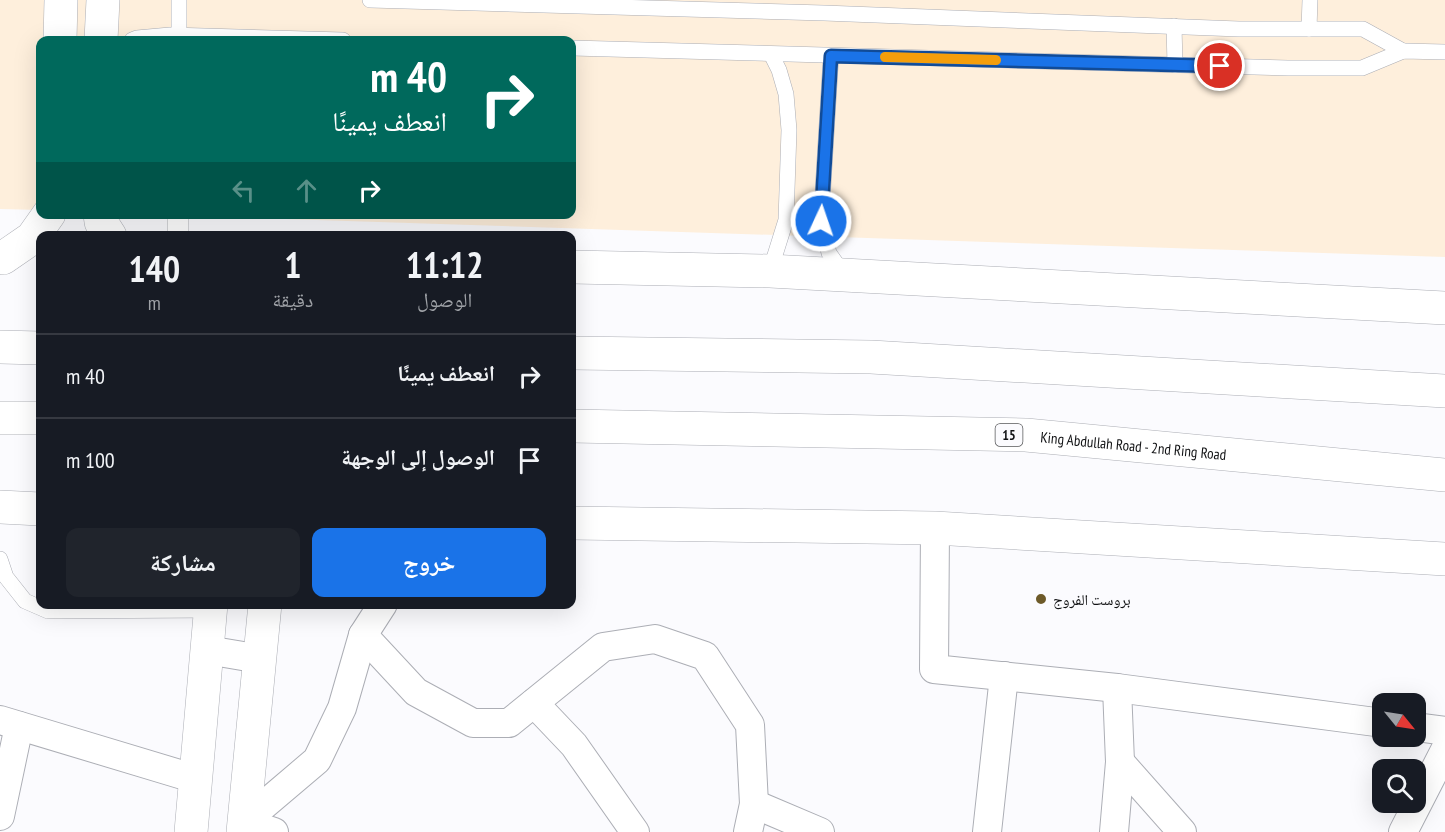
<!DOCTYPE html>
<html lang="ar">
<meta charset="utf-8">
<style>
body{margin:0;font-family:"PT Sans Narrow","Noto Naskh Arabic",sans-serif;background:#20242c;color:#f1f3f6;direction:rtl;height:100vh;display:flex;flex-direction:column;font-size:22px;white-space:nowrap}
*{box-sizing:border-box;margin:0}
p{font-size:20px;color:#9ea1a6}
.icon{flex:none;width:33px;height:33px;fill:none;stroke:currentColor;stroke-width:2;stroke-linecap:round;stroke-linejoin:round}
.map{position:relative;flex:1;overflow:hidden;direction:ltr}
.side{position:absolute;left:36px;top:231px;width:540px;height:378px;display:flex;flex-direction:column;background:#171b24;border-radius:12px;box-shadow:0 6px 24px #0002;direction:rtl}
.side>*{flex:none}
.guide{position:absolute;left:36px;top:36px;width:540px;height:183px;border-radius:12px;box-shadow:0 6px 24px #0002;direction:rtl;background:#00695c;color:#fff;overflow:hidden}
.needle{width:39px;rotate:120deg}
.buttons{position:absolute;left:1372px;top:693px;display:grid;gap:12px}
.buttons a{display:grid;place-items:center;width:54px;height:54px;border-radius:12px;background:#171b24;box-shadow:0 6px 24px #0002;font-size:30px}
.pin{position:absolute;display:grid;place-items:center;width:51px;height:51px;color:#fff;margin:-26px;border:3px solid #fff;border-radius:50%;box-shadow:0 2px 6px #0007}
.me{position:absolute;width:66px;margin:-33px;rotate:3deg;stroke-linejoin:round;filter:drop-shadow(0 0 4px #0008)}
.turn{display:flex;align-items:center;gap:21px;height:126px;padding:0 30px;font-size:27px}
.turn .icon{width:78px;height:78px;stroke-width:2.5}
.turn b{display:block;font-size:42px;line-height:51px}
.lanes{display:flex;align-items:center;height:57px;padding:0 30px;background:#0003;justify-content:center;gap:30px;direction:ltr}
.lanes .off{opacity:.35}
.eta{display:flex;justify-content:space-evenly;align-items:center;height:102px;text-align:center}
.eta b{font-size:36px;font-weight:700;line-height:42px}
.button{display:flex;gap:12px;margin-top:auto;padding:12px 30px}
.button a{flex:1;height:69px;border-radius:12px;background:#1a73e8;color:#fff;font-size:24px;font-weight:700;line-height:69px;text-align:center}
.button a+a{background:#20242c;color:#f1f3f6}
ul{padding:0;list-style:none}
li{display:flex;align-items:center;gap:18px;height:84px;padding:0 30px;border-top:2px solid #363941}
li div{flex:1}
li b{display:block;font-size:22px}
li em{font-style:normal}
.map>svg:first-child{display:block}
.commercial{fill:#feefdc}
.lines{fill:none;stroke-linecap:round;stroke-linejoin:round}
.service-casing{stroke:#acaeb5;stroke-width:16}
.pedestrian-casing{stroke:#acaeb5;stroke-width:22}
.minor-casing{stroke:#acaeb5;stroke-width:30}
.tertiary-casing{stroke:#acaeb5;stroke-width:34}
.secondary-casing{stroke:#acaeb5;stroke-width:34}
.motorway-casing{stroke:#acaeb5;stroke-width:34}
.service{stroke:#fff;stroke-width:15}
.pedestrian{stroke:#fff;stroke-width:21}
.minor{stroke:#fff;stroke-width:28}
.tertiary{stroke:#fff;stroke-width:33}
.secondary{stroke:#fff;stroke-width:33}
.motorway{stroke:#fff;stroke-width:33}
.route-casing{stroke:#114b97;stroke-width:15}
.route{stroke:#1a73e8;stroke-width:10}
.slow{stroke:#f59e0b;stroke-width:10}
.poi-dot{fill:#6d5a29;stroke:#fbfbfe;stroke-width:2}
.labels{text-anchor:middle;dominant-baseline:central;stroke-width:5;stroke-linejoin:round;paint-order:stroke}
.shield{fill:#fbfbfe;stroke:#57585a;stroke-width:1.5}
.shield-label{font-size:14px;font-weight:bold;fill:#111214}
.street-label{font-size:15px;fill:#111214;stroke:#fbfbfe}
.poi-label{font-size:15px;fill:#111214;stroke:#fbfbfe;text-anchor:start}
</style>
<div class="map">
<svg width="1445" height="832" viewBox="0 0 1445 832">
<rect width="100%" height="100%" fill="#fbfbfe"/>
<path class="commercial" d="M0,0H1445V257L163,215L572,214V40H40V210L0,209Z"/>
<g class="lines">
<defs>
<g id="service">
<path d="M370,0L824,13L1239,29H1363L1403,51"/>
<path d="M1174,26L1175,65"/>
<path d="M1309,29L1310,0"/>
<path d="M179,35V0"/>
<path d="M132,40L137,38L170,35L343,40"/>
<path d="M572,48L1288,68H1362L1403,51L1445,52"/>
<path d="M831,56L821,221L829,253L843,273"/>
<path d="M770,271L786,220L789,130L786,94L779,70L771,54"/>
<path d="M0,559L6,577L25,601L48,611L211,610"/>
</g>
<path id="pedestrian" d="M178,236V214"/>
<g id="minor">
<path d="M935,528L934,669L1117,688L1383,723"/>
<path d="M363,635L416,692L473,723H509L603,647L655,639L705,656L750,725L754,804L748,832"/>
<path d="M207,650L260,659"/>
<path d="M534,703L574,745L635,832"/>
<path d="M0,720L196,779"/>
<path d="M1416,727L1445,731"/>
<path d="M1120,762L1182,832"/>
<path d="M754,804L820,832"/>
<path d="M0,816L19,726"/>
<path d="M244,822L317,760L342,708L363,635L383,604"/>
<path d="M244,822L274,832"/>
<path d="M987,832L1004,676"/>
<path d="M1114,832L1120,762L1117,688"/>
<path d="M1403,832L1445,750"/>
</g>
<g id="tertiary">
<path d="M191,832L211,604"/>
<path d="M243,832L265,604"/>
</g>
<g id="secondary">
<path d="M60,40L61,0"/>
<path d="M101,40L103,0"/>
<path d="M100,214L101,222L110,236"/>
<path d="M3,258L32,238L49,214"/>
<path d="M572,267L770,271L1445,308"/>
<path d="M0,507L40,509"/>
<path d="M572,523L935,528L1445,559"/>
</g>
<g id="motorway">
<path d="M0,347L40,348"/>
<path d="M572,353L871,357L1445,391"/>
<path d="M0,418H40"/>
<path id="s1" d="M572,426L1026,435L1445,475"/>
</g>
</defs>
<use href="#service" class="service-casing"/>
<use href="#pedestrian" class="pedestrian-casing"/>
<use href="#minor" class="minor-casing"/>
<use href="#tertiary" class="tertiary-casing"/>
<use href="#secondary" class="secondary-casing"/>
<use href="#motorway" class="motorway-casing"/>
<use href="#service" class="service"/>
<use href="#pedestrian" class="pedestrian"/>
<use href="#minor" class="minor"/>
<use href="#tertiary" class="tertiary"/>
<use href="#secondary" class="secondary"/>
<use href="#motorway" class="motorway"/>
</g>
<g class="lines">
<defs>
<path id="route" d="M821,221L831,56L1220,66"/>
</defs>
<use href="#route" class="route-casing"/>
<use href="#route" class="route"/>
<path class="slow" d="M885,57L996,60"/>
</g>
<circle class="poi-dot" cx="1041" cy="599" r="6"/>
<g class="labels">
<rect class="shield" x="995.5" y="424" width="27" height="22" rx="4.5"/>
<g class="shield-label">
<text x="1009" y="435">15</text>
</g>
<g class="street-label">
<text stroke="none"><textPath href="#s1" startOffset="562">King Abdullah Road - 2nd Ring Road</textPath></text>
</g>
<g class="poi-label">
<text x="1053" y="599">بروست الفروج</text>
</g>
</g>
</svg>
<div class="buttons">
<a><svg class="needle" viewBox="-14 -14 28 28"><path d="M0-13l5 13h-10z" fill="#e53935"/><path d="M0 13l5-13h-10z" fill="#9ea1a6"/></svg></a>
<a><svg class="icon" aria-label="search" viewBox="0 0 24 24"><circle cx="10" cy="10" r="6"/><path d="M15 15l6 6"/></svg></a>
</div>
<div class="pin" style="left:1220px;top:66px;background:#d93025"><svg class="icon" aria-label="arrive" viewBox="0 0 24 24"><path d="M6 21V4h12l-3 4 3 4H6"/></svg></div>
<svg class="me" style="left:821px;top:221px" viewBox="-20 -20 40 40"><circle r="17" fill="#1a73e8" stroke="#fff" stroke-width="3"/><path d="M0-11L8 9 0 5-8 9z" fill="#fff"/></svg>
<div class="guide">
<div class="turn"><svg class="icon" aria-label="right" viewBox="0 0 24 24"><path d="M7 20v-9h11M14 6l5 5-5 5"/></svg><div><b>40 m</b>انعطف يمينًا</div></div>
<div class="lanes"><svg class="icon off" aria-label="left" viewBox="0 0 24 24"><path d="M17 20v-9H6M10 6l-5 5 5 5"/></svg><svg class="icon off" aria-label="ahead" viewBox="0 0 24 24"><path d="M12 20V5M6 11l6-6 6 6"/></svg><svg class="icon" aria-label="right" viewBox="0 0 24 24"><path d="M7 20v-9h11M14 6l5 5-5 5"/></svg></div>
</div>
<section class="side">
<div class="eta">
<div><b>11:12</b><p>الوصول</p></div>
<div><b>1</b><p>دقيقة</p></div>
<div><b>140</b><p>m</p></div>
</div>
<ul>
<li><svg class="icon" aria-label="right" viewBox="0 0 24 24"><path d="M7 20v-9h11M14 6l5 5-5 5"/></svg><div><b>انعطف يمينًا</b></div><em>40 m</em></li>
<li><svg class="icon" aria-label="arrive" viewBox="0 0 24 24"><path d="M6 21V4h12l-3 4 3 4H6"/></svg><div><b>الوصول إلى الوجهة</b></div><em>100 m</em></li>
</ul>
<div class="button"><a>خروج</a><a>مشاركة</a></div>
</section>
</div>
